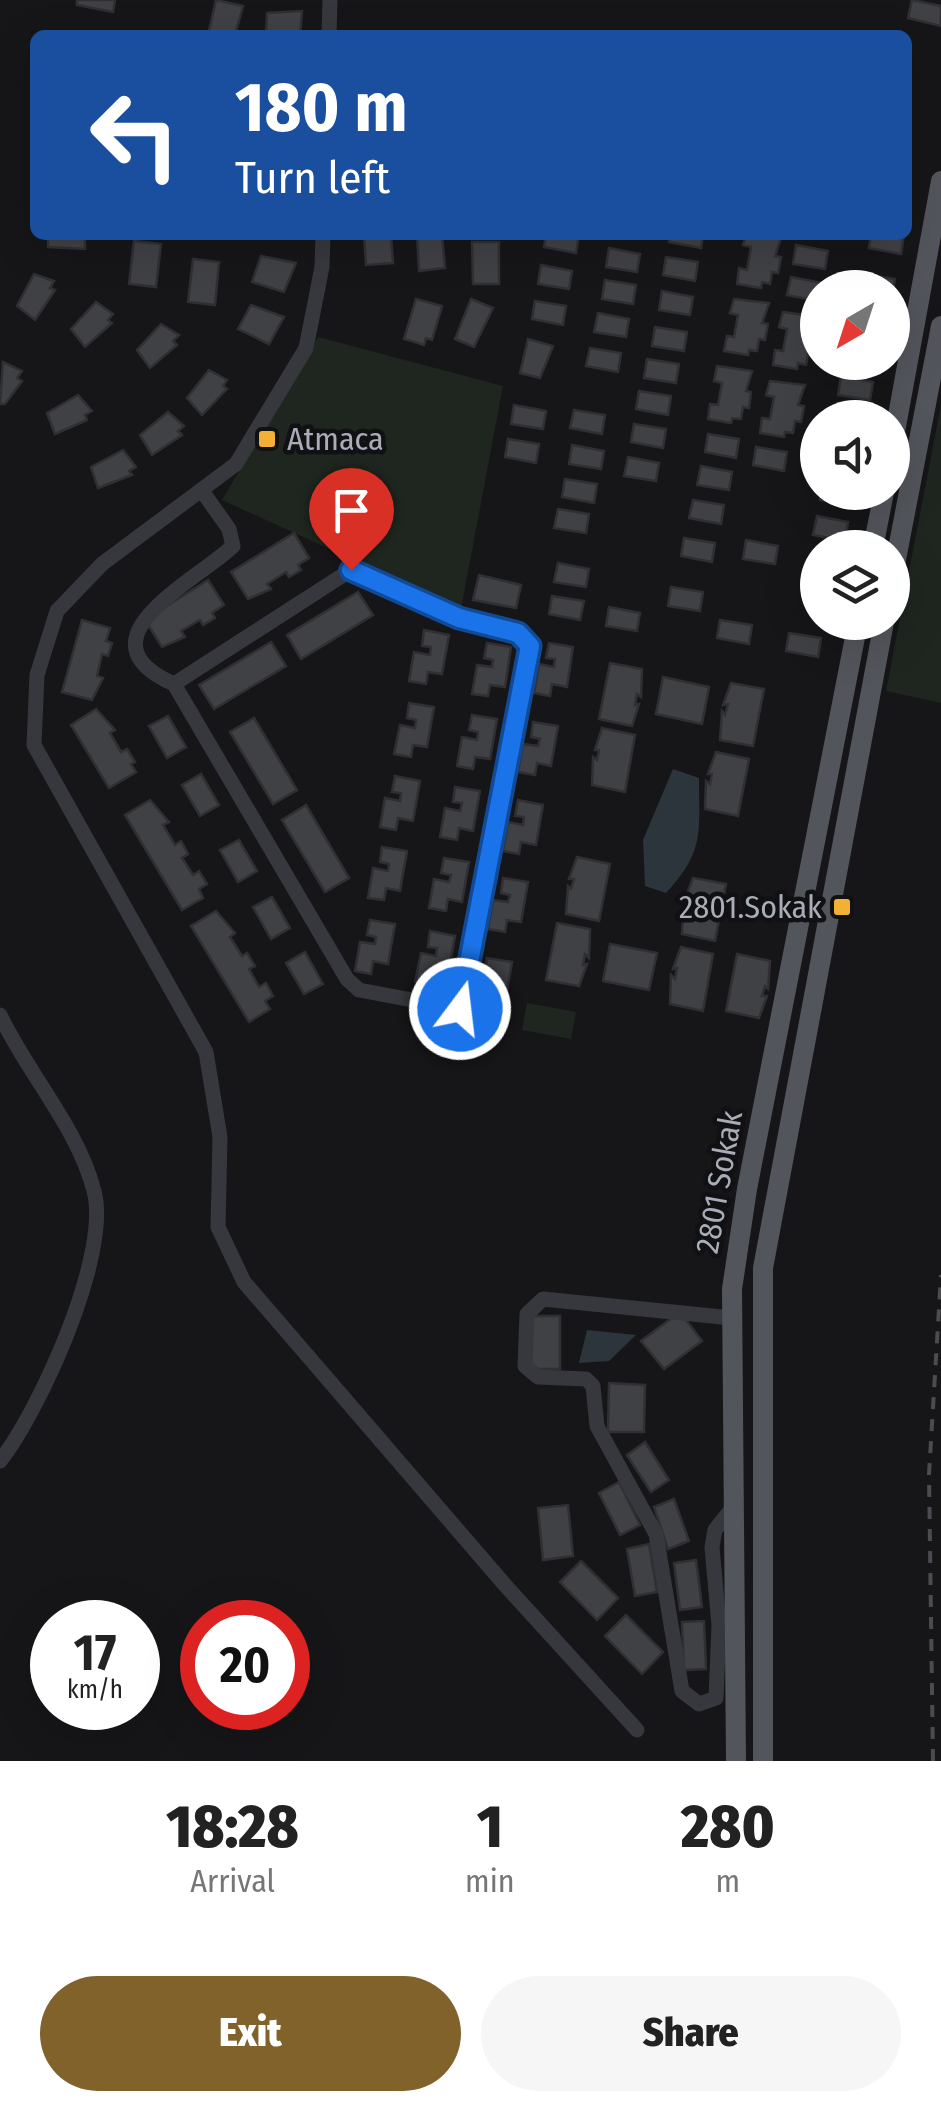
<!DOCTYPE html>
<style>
body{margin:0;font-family:"Fira Sans Condensed",sans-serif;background:#f6f6f6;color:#222;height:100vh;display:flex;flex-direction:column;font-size:38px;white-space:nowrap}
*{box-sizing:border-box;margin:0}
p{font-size:32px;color:#767676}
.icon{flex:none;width:55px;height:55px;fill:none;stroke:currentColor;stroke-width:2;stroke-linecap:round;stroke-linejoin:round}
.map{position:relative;height:1761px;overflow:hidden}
.sheet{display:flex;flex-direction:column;background:#fff;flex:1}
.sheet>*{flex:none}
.top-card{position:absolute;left:30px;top:30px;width:882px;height:210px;border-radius:15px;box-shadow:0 10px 40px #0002;background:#1a4fa0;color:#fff;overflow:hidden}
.needle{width:65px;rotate:219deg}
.tools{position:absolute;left:800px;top:270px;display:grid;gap:20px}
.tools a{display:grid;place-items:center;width:110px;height:110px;border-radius:50%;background:#fff;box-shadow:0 10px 40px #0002;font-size:50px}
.speed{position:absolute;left:30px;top:1600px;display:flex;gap:20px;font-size:50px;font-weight:700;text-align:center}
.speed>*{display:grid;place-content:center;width:130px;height:130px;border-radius:50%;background:#fff;box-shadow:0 10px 40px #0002;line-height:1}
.speed small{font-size:25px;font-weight:400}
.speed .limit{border:15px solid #d22;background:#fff;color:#111}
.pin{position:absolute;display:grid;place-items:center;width:85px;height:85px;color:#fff;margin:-102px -42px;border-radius:50% 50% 50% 0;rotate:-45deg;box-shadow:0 0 10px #0007}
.pin .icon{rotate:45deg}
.me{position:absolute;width:110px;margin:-55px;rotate:15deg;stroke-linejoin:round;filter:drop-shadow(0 0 8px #0008)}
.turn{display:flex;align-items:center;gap:35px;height:210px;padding:0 40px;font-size:45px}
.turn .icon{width:130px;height:130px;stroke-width:2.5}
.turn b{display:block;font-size:70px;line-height:85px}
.eta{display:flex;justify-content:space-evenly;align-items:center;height:170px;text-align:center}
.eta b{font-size:60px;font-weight:800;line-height:70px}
.button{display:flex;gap:20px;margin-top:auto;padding:20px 40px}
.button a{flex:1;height:115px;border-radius:60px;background:#80622a;color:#fff;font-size:40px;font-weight:800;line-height:115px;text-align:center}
.button a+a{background:#f6f6f6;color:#222}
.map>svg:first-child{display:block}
.green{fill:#1e261f}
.water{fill:#2c353c}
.building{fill:#404145;stroke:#303034;stroke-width:2.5}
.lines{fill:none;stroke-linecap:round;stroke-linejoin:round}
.minor{stroke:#37383d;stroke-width:15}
.major{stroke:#53555c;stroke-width:20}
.rail{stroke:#4a4c52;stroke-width:4;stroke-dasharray:12 10;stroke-linecap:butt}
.route-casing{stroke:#114b97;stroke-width:25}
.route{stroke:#1a73e8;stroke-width:18}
.poi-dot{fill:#f2b134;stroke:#111113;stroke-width:4}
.labels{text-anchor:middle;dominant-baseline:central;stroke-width:9;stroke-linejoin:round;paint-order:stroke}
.poi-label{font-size:32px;fill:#a8adb8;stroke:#111113;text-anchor:start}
.street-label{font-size:32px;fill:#a8adb8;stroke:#111113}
</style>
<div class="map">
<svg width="941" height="1761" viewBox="0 0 941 1761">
<rect width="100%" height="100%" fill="#161618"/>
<g class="green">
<path d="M318,337L503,386L461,609L222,500Z"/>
<path d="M941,405V703L886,691Z"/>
<path d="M527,1003L576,1012L571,1039L522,1030Z"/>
</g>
<g class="water">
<path d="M673,769L699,778C699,833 705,851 666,893L645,886L643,840Z"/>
<path d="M587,1330L636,1335L609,1361L579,1363Z"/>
</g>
<g class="building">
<path d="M77,0H115L113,12L77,5Z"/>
<path d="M216,0L243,6L235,35H208Z"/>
<path d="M912,0L941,6V26L908,18Z"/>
<path d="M302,11L300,35H266L267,13Z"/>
<path d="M48,235H85V249L48,247Z"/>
<path d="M364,235H391L393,263L366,265Z"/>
<path d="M417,235H442L445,268L419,271Z"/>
<path d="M546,235H579L576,253L544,247Z"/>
<path d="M671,235H703L701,248L669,242Z"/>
<path d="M746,235H782L775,256L781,257L778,273L772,272L770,284L762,282L761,288L737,284L739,268L747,270L751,247L743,245Z"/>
<path d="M871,235H904L901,254L869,248Z"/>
<path d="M134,241L161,244L156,287L129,284Z"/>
<path d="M472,242H499V284H473Z"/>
<path d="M796,245L828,251L825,269L793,264Z"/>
<path d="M609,248L640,254L637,272L606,267Z"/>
<path d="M261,256L296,263L284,292L252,282Z"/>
<path d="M666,257L698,262L695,281L663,275Z"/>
<path d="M193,259L219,262L215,305L188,302Z"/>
<path d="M541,265L572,271L569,289L538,284Z"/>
<path d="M34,274L54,281L50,288L55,290L35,320L17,306Z"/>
<path d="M864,274L895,279L892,295V288H861Z"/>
<path d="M791,277L822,283L818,301L787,295Z"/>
<path d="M605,280L636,285L633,304L602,299Z"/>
<path d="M662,291L693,297L690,315L659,310Z"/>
<path d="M416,299L442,306L432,340L426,338L424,345L404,339Z"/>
<path d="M471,299L493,308L474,347L455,339Z"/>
<path d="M734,299L769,303L762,323L768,324L765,340L759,339L757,351L749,350L748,355L724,351L727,336L734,337L738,315L730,313Z"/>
<path d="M535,301L566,306L563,325L532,319Z"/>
<path d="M96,302L113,314L108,320L112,323L85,347L71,329Z"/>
<path d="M251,305L284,317L269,344L238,329Z"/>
<path d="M783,312L818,317L811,337L817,338L815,354L808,353L806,365L798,363L797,369L773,365L775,350L783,351L787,329L779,327Z"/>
<path d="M598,313L629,319L626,337L594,332Z"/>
<path d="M161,324L179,335L173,341L177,345L150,368L137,350Z"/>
<path d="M655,327L687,332L684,351L652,346Z"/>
<path d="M528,339L553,346L540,378L520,373Z"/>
<path d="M590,348L621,353L618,372L586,366Z"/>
<path d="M647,359L679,364L676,383L644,378Z"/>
<path d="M3,362L22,371L17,378L22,381L5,404H0Z"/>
<path d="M717,366L752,371L746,391L751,392L749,408L743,407L741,419L732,418L731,423L708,419L710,404L718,405L722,383L714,381Z"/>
<path d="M209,370L227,380L223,386L227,389L202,415L187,398Z"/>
<path d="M841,376L873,382L870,400L838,395Z"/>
<path d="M770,381L805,385L798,405L804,406L801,422L795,421L793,433L785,432L784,437L760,433L762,418L770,419L774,397L766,395Z"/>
<path d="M639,391L671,396L668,415L636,409Z"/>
<path d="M78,395L92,411L85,415L87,420L55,434L47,413Z"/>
<path d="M514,405L546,411L543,429L511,424Z"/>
<path d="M574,410L605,415L602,434L570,428Z"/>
<path d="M168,412L184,426L178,431L182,435L152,455L140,435Z"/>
<path d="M634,424L666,429L663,448L631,442Z"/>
<path d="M708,434L739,439L736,458L705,452Z"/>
<path d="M508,439L539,444L536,463L505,457Z"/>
<path d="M572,445L604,451L601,469L569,464Z"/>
<path d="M756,447L787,452L784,471L753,465Z"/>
<path d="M123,450L136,467L129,471L132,475L98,488L91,467Z"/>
<path d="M628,457L659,463L656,481L624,476Z"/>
<path d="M701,466L732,472L729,490L697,485Z"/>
<path d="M565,479L597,484L594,503L562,497Z"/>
<path d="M821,492H854L851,506L820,500Z"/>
<path d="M693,500L724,505L721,524L689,518Z"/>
<path d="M558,509L589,514L586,533L554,528Z"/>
<path d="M817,516L848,522L845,541L813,535Z"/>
<path d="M294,533L309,558L298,565L301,570L289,577L286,572L267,584L271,589L248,599L231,572Z"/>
<path d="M684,538L715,543L712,562L681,556Z"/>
<path d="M746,540L778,546L775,564L743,559Z"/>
<path d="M558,563L589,569L586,587L554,582Z"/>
<path d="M479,575L521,585L516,608L473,600Z"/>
<path d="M208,580L224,605L212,613L215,618L203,625L200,620L181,631L185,637L162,647L145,620Z"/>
<path d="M671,587L703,592L700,611L668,606Z"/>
<path d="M358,592L373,615L301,659L287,635Z"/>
<path d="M552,596L584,601L580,620L549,614Z"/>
<path d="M609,607L640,613L637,631L606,626Z"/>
<path d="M82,620L110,628L106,641L112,643L108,656L102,654L97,676L103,678L92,700L62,692Z"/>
<path d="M720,620L752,625L749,644L717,638Z"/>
<path d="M424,630L449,635L442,674L428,672L426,684L409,681L414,652L430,655L431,647L422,646Z"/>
<path d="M789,633L821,638L818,657L786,651Z"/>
<path d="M271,642L286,666L214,709L199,685Z"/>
<path d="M487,643L511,647L505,687L490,685L488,696L472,694L477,665L492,667L493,660L484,658Z"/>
<path d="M549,643L573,647L567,687L552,684L550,696L534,693L539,664L554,667L555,659L546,658Z"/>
<path d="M610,663L642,669L641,697L637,694L635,705L639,704L632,726L599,719Z"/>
<path d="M663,677L709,687L702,724L656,714Z"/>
<path d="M731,683L764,689L753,746L720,740L722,711L725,715L728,704L723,705Z"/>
<path d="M409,703L434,707L427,747L413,745L411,757L394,754L400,725L415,728L416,720L407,718Z"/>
<path d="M96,709L115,730L110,733L121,752L127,749L135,762L131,764L136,772L109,788L71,725Z"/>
<path d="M472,715L497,719L490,759L475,757L473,769L457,766L462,737L477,740L478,732L469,730Z"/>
<path d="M168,716L186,747L167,758L149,726Z"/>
<path d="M254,718L297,790L273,804L230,732Z"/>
<path d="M533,722L558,726L551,766L537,763L535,775L518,772L523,744L538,746L540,739L531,737Z"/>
<path d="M602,728L635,735L625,792L592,785L593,757L597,760L599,750H595Z"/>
<path d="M716,752L749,759L738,816L705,809L706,781L710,784L712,774H708Z"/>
<path d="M201,774L219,805L200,816L182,785Z"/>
<path d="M395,776L420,781L413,821L398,818L396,830L380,827L385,798L400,801L401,793L392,792Z"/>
<path d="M455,787L480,791L473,831L459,828L457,840L440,837L445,808L460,811L462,803L453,802Z"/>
<path d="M150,800L169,822L163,825L175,845L181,841L188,854L182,858L193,875L199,871L207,884L199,889L203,898L182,910L125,815Z"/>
<path d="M518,800L543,805L536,845L521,842L519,854L503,851L508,822L523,825L524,817L515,816Z"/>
<path d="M306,805L349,878L325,892L282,820Z"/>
<path d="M239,840L257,871L238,882L220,850Z"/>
<path d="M382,847L407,851L400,891L386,888L384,900L368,898L373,868L388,871L389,864L380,862Z"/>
<path d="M577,857L610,864L599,921L566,914L568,886L571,889L574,879H569Z"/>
<path d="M444,858L469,862L462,902L448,899L446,911L429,908L434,879L449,882L451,875L441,873Z"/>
<path d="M503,878L528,882L521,922L507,920L505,932L488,929L493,900L508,902L510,895L501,893Z"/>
<path d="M693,878L726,884L715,941L682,934L684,906L687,909L690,899H685Z"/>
<path d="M272,897L290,928L271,939L253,907Z"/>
<path d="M216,911L235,933L230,937L242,956L247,953L255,966L249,969L259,987L266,983L273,996L265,1001L270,1009L249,1022L191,926Z"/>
<path d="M370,920L395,924L388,964L373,961L371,974L355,971L360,942L375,944L376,937L367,935Z"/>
<path d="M557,923L590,929L589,958L585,954L583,965L587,964L579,986L546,980Z"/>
<path d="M430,931L455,936L448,975L434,973L432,985L415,982L421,953L436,956L437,948L428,947Z"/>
<path d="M610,944L657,953L649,990L603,981Z"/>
<path d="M681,947L713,954L703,1011L670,1004L671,975L675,979L677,968L673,969Z"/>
<path d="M305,952L323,984L304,994L286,963Z"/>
<path d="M737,954L770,961L768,989L765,986L762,996H767L759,1018L726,1011Z"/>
<path d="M487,958L512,962L505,1002L491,1000L489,1012L472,1009L477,980L492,982L494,975L485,973Z"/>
<path d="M680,1312L702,1341L664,1369L641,1341Z"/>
<path d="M530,1316H560V1369H529Z"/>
<path d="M609,1383L645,1385L644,1432H608Z"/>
<path d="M645,1442L669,1480L651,1492L627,1455Z"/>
<path d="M619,1482L640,1525L620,1535L599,1493Z"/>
<path d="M674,1499L689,1541L668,1549L654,1507Z"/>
<path d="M568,1505L573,1556L543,1560L538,1508Z"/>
<path d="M649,1544L657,1592L635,1596L627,1549Z"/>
<path d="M696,1560L702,1607L680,1610L674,1563Z"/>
<path d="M581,1561L618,1598L597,1620L560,1582Z"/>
<path d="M626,1615L663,1652L642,1674L605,1636Z"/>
<path d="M704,1621L706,1669L684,1670L682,1622Z"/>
</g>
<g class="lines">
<g class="minor">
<path d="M329,35L330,0"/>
<path d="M323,235L322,267L306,348L236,464L102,564L57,611L37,675L34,745L206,1052L220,1137L218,1227L244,1282L505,1585L637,1730"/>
<path d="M174,684L351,570L459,618L526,640L530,653L460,1009L359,990L347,979L174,684C73,639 198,580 233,546L229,529L202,491"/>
<path d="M0,1015C28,1074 78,1128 94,1191C111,1254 40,1410 0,1461"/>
<path d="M732,1318L543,1299L527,1314L525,1366L538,1377L586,1379L593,1386L597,1426L656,1534L682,1691L699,1704L716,1698L719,1625L712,1547L715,1530L734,1506"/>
</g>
<g class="major">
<path d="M892,448L941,181"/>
<path d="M873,548L884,492"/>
<path d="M892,580L941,326"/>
<path d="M736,1761L732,1289L747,1189L858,622"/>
<path d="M763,1761V1268L884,622"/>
</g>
<path class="rail" d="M933,1761L929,1474L941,1275"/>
</g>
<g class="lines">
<defs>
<path id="route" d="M351,570L459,618L518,633L530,646L460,1009"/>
</defs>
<use href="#route" class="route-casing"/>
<use href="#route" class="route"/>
</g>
<g class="poi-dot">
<rect x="257" y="429" width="20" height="20" rx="5"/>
<rect x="832" y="897" width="20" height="20" rx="5"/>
</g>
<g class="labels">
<g class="poi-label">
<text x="287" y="439">Atmaca</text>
<text x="822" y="907" text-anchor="end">2801.Sokak</text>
</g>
<g class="street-label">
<text transform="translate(719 1182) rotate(-80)">2801 Sokak</text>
</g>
</g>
</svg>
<div class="tools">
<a><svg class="needle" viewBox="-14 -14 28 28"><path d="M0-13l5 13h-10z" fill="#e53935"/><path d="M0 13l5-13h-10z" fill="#767676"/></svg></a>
<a><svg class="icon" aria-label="sound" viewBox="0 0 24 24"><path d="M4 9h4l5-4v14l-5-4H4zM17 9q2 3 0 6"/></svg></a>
<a><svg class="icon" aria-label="layers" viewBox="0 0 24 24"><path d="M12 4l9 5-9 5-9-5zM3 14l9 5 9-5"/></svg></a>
</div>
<div class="speed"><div>17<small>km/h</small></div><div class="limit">20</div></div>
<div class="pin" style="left:351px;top:570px;background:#d93025"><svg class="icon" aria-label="arrive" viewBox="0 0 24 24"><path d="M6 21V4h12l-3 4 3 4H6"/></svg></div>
<svg class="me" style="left:460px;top:1009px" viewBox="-20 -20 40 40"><circle r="17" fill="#1a73e8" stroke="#fff" stroke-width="3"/><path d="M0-11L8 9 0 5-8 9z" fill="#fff"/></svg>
<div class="top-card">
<div class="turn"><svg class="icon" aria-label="left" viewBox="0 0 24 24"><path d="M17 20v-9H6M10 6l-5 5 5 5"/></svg><div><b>180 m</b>Turn left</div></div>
</div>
</div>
<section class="sheet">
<div class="eta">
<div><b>18:28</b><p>Arrival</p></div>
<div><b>1</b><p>min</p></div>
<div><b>280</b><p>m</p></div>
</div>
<div class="button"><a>Exit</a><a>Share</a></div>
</section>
